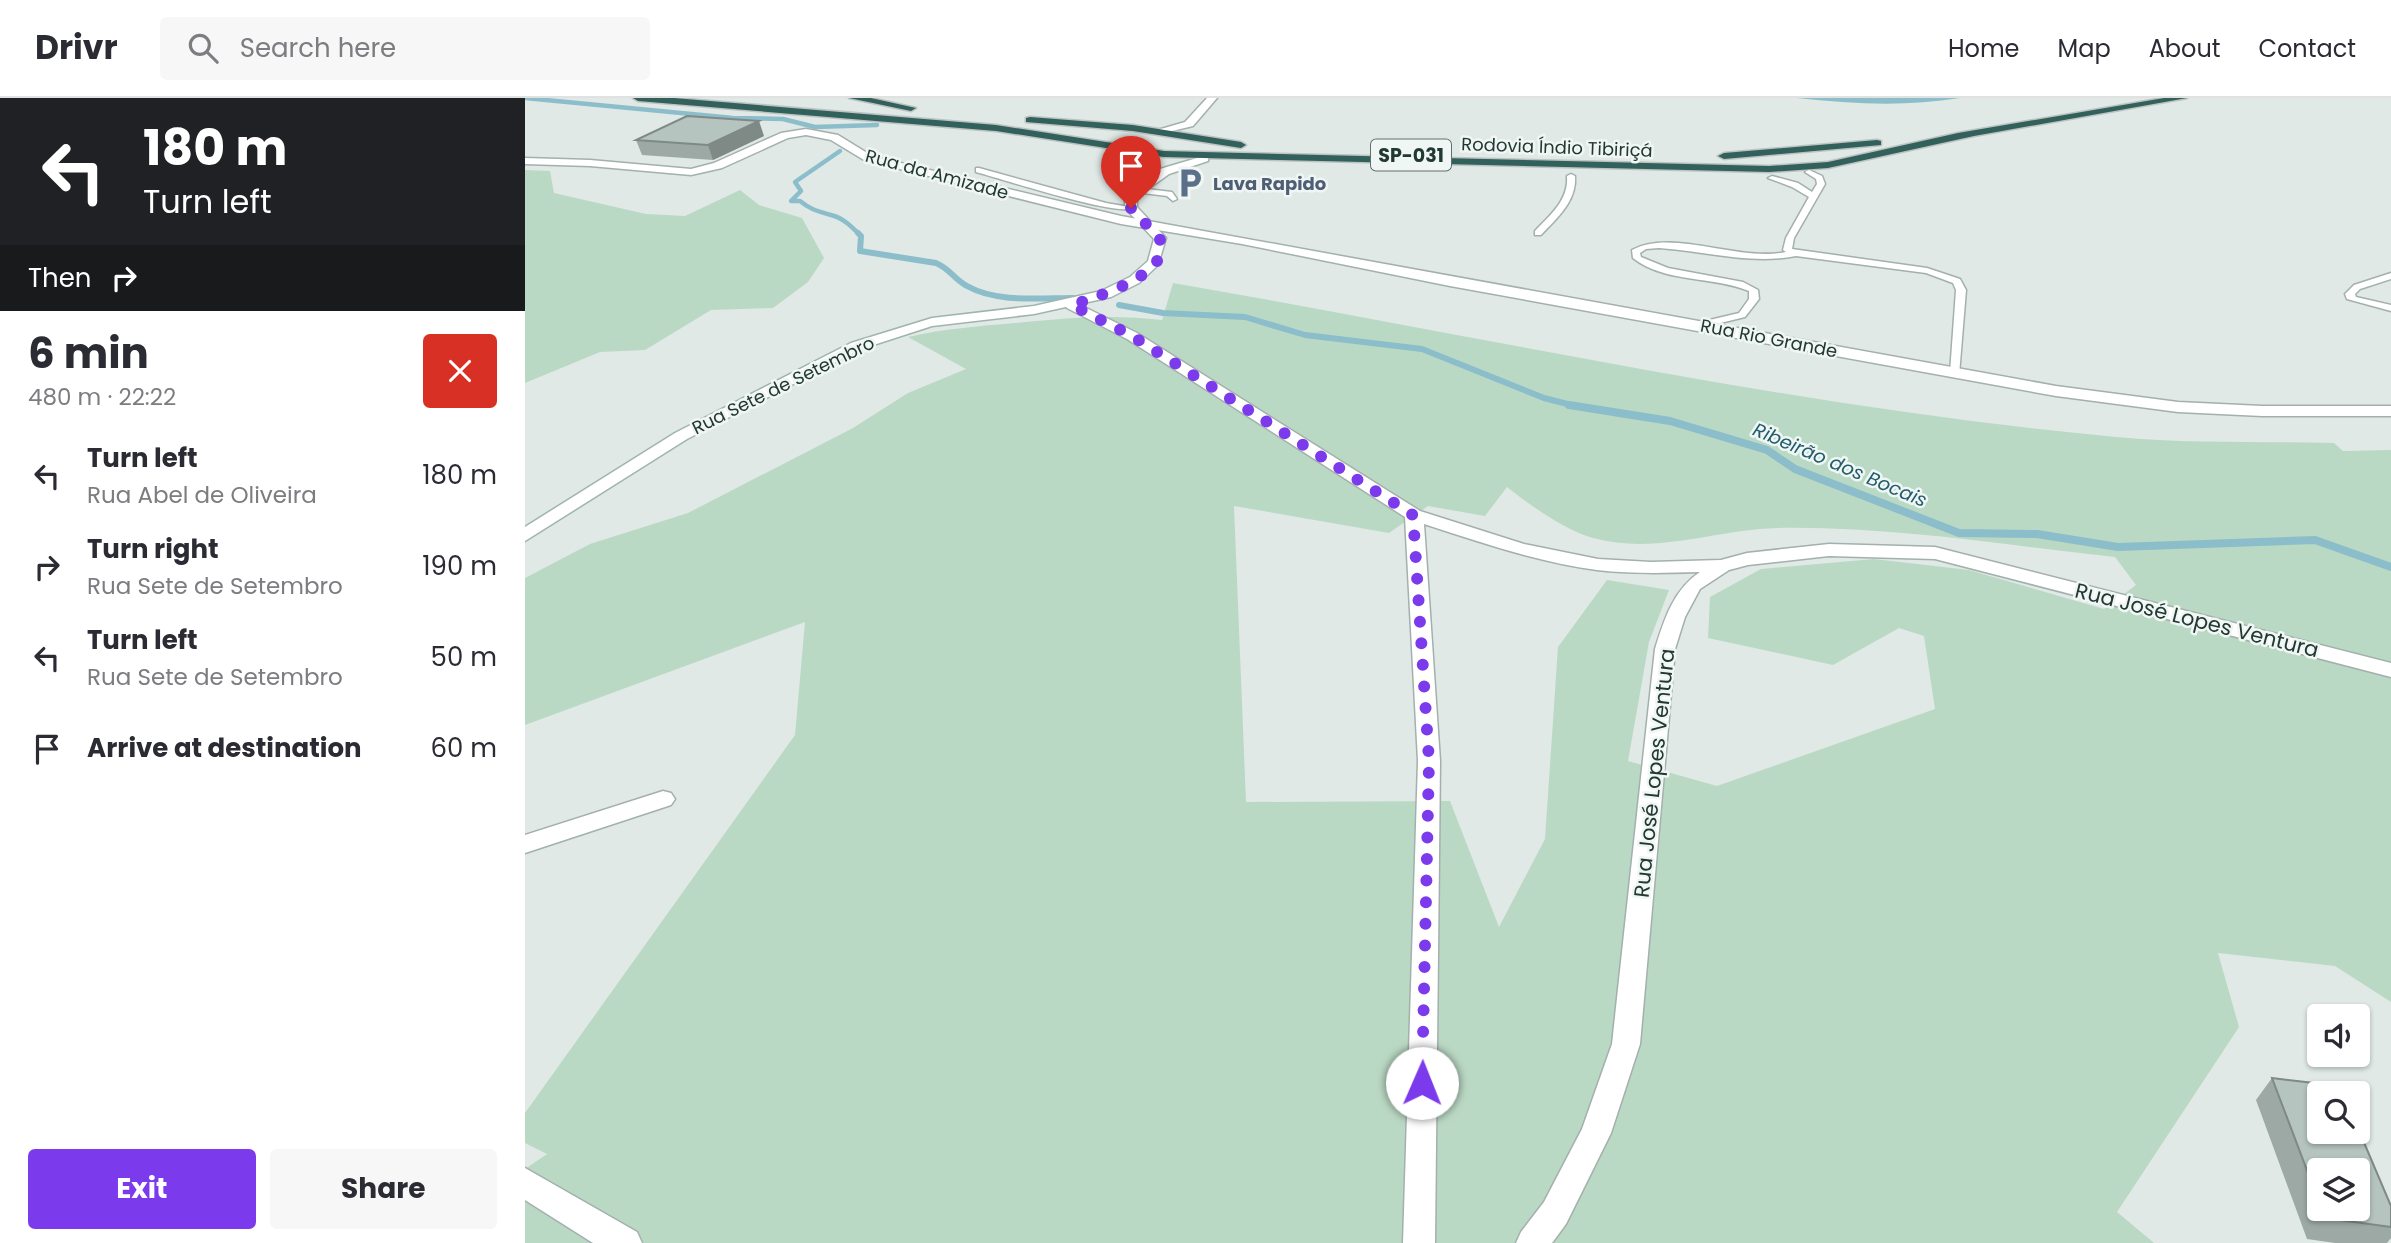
<!DOCTYPE html>
<meta charset="utf-8">
<style>
body{margin:0;font-family:Poppins,sans-serif;background:#f7f7f7;color:#2b2b33;height:100vh;display:flex;flex-direction:column;font-size:26px;white-space:nowrap}
*{box-sizing:border-box;margin:0}
p{font-size:23px;color:#7c7c81}
.icon{flex:none;width:38px;height:38px;fill:none;stroke:currentColor;stroke-width:2;stroke-linecap:round;stroke-linejoin:round}
.map{position:relative;flex:1;overflow:hidden}
.drawer{display:flex;flex-direction:column;background:#fff;width:525px}
.drawer>*{flex:none}
.top-card{background:#202124;color:#fff;overflow:hidden}
.tools{position:absolute;left:1782px;top:906px;display:grid;gap:14px}
.tools a{display:grid;place-items:center;width:63px;height:63px;border-radius:7px;background:#fff;box-shadow:0 2px 5px #0004;font-size:35px}
.pin{position:absolute;display:grid;place-items:center;width:60px;height:60px;color:#fff;margin:-72px -30px;border-radius:50% 50% 50% 0;rotate:-45deg;box-shadow:0 0 7px #0007}
.pin .icon{rotate:45deg}
.me{position:absolute;width:77px;margin:-38px;rotate:1deg;stroke-linejoin:round;filter:drop-shadow(0 0 5px #0008)}
.turn{display:flex;align-items:center;gap:24px;height:147px;padding:0 28px;font-size:32px}
.turn .icon{width:91px;height:91px;stroke-width:2.5}
.turn b{display:block;font-size:49px;line-height:60px}
.then{display:flex;align-items:center;height:66px;padding:0 28px;background:#0003;gap:14px;font-size:26px}
.round{display:grid;place-items:center;flex:none;width:74px;height:74px;border-radius:7px;background:#f7f7f7}
.headline{display:flex;align-items:center;justify-content:space-between;height:119px;padding:0 28px}
h1{font-size:42px;font-weight:700;line-height:52px}
.button{display:flex;gap:14px;margin-top:auto;padding:14px 28px}
.button a{flex:1;height:80px;border-radius:7px;background:#7c3aed;color:#fff;font-size:28px;font-weight:700;line-height:80px;text-align:center}
.button a+a{background:#f7f7f7;color:#2b2b33}
ul{padding:0;list-style:none}
li{display:flex;align-items:center;gap:21px;height:91px;padding:0 28px}
li div{flex:1}
li b{display:block;font-size:26px}
li em{font-style:normal}
header{display:flex;align-items:center;gap:42px;box-sizing:border-box;height:98px;padding:0 35px;background:#fff;border-bottom:2px solid #e1e1e2}
header strong{font-size:33px}
nav{display:flex;gap:38px;margin-inline-start:auto;font-size:24px}
.search{width:490px;height:63px;background:#f7f7f7;display:flex;align-items:center;gap:18px;box-sizing:border-box;padding:0 24px;border-radius:7px;color:#7c7c81;font-size:26px}
main{display:flex;flex:1;min-height:0}
.map>svg:first-child{display:block}
.green{fill:#bad9c4;fill-rule:evenodd}
.water{fill:#8cbdca}
.lines{fill:none;stroke-linecap:round;stroke-linejoin:round}
.stream-far2{stroke:#8cbdca;stroke-width:4.5}
.stream-far1{stroke:#8cbdca;stroke-width:6}
.stream{stroke:#8cbdca;stroke-width:8}
.lane-casing{stroke:#a3b0ad;stroke-width:3}
.street-casing{stroke:#a3b0ad;stroke-width:3}
.secondary-casing{stroke:#a0b4ae;stroke-width:3}
.highway-casing{stroke:#bdc3c2;stroke-width:3}
.lane{fill:#fff;fill-rule:evenodd}
.street{fill:#fff;fill-rule:evenodd}
.secondary{fill:#fff;fill-rule:evenodd}
.highway{fill:#31615a;fill-rule:evenodd}
.wall{fill:#9ca9a4;fill-rule:evenodd}
.shaded-wall{fill:#7f8986}
.building{fill:#b5c4bf;stroke:#7f8986;stroke-width:2}
.route{stroke:#7c3aed;stroke-width:12;stroke-dasharray:0 21.6}
.labels{text-anchor:middle;dominant-baseline:central;stroke-width:5;stroke-linejoin:round;paint-order:stroke}
.far-street-label{font-size:18px;fill:#223833;stroke:#f0f6f3}
.far-service-label{font-size:18px;font-weight:bold;fill:#4e5e75;stroke:#f0f6f3;text-anchor:start}
.shield{fill:#f0f6f3;stroke:#60716d;stroke-width:2}
.shield-label{font-size:19px;font-weight:bold;fill:#223833}
.far-water-label{font-size:19px;font-style:italic;fill:#225d6e;stroke:#f0f6f3}
.street-label{font-size:21px;fill:#223833;stroke:#f0f6f3}
</style>
<header>
<strong>Drivr</strong>
<div class="search"><svg class="icon" aria-label="search" viewBox="0 0 24 24"><circle cx="10" cy="10" r="6"/><path d="M15 15l6 6"/></svg>Search here</div>
<nav><a>Home</a><a>Map</a><a>About</a><a>Contact</a></nav>
</header>
<main>
<section class="drawer">
<div class="top-card">
<div class="turn"><svg class="icon" aria-label="left" viewBox="0 0 24 24"><path d="M17 20v-9H6M10 6l-5 5 5 5"/></svg><div><b>180 m</b>Turn left</div></div>
<div class="then">Then<svg class="icon" aria-label="right" viewBox="0 0 24 24"><path d="M7 20v-9h11M14 6l5 5-5 5"/></svg></div>
</div>
<div class="headline"><div><h1>6 min</h1><p>480 m · 22:22</p></div><a class="round" style="background:#d93025;color:#fff"><svg class="icon" aria-label="close" viewBox="0 0 24 24"><path d="M6 6l12 12M18 6L6 18"/></svg></a></div>
<ul>
<li><svg class="icon" aria-label="left" viewBox="0 0 24 24"><path d="M17 20v-9H6M10 6l-5 5 5 5"/></svg><div><b>Turn left</b><p>Rua Abel de Oliveira</p></div><em>180 m</em></li>
<li><svg class="icon" aria-label="right" viewBox="0 0 24 24"><path d="M7 20v-9h11M14 6l5 5-5 5"/></svg><div><b>Turn right</b><p>Rua Sete de Setembro</p></div><em>190 m</em></li>
<li><svg class="icon" aria-label="left" viewBox="0 0 24 24"><path d="M17 20v-9H6M10 6l-5 5 5 5"/></svg><div><b>Turn left</b><p>Rua Sete de Setembro</p></div><em>50 m</em></li>
<li><svg class="icon" aria-label="arrive" viewBox="0 0 24 24"><path d="M6 21V4h12l-3 4 3 4H6"/></svg><div><b>Arrive at destination</b></div><em>60 m</em></li>
</ul>
<div class="button"><a>Exit</a><a>Share</a></div>
</section>
<div class="map">
<svg width="1866" height="1145" viewBox="0 0 1866 1145">
<rect width="100%" height="100%" fill="#e0e9e6"/>
<g class="green">
<path d="M0,72L25,73L29,95L121,116L160,118L215,92L234,107L277,120L299,160L283,184L248,210L186,212L120,252L75,254L0,285Z"/>
<path d="M648,185C962,239 1274,310 1591,339C1663,346 1737,343 1809,345L1818,353L1866,352V904L1810,868L1693,855L1714,929L1592,1114L1629,1145H0V1071L22,1056L0,1045V1015L270,637L280,524L0,627V480L65,446L163,415L328,330L383,295L441,271L383,239C418,231 454,228 490,225C540,220 588,216 637,222ZM982,389C1005,407 1039,432 1068,440C1131,457 1189,432 1252,430C1365,428 1479,447 1590,459L1611,487L1579,511L1444,472L1349,461L1236,471L1185,499L1183,540L1308,567L1374,530L1399,538L1410,611L1192,688L1103,663L1124,544L1144,492L1082,482L1033,549L1020,741L974,829L925,703L721,704L709,408L864,435L903,408L960,418Z"/>
</g>
<path class="water" d="M1272,0H1435C1380,9 1327,6 1272,0Z"/>
<g class="lines">
<g class="stream-far2">
<path d="M0,0L208,20L258,21L290,29L352,27"/>
<path d="M315,53L270,84L276,93L266,103H275C286,112 293,113 306,117C318,120 326,128 335,137"/>
</g>
<g class="stream-far1">
<path d="M333,135L336,138L335,153L411,165C424,170 430,182 442,188C472,205 515,200 548,200"/>
<path d="M594,207L638,215L720,219L780,237L897,251L1019,300L1050,308"/>
</g>
<path class="stream" d="M1044,307L1145,323L1242,352L1270,371L1434,435L1512,436L1593,449L1790,442L1866,469"/>
<defs>
<g id="lane">
<path d="M454,70L581,105L610,110C593,119 477,81 451,74V70Z"/>
<path d="M1284,72L1297,78L1300,86L1269,140L1267,151L1402,170L1435,181L1441,192L1434,277L1425,275L1431,192L1428,185L1401,175L1271,158C1225,167 1180,153 1134,150L1121,151L1115,155L1116,159L1143,170L1218,184L1233,192L1234,201L1220,219L1175,230L1172,229V225L1214,215L1224,201V193C1188,178 1139,185 1108,160L1107,152C1146,130 1214,164 1261,154L1258,152L1261,140L1284,99L1267,89L1243,80L1247,78L1273,85L1287,94L1292,86L1291,81L1280,74Z"/>
<path d="M1046,76L1050,78C1052,103 1032,120 1016,137H1010V133C1025,117 1044,102 1042,78Z"/>
<path d="M613,90L647,94L652,101L648,103L642,98L610,94V90Z"/>
<path d="M1866,175V181L1835,191L1830,196L1831,199L1866,207V213L1822,201L1820,196L1829,187Z"/>
</g>
<g id="street">
<path d="M682,0H692L668,28L634,36L629,33L660,24Z"/>
<path d="M281,31L313,37L347,58L596,118L1531,288L1653,304L1737,308H1866V318H1737L1653,314L1531,298L925,188L717,146L596,126L339,62L306,42L281,37L263,40L197,70L166,77L65,68L0,66V60L65,62L166,71L189,65L256,35Z"/>
<path d="M547,203L612,235L895,413L999,446L1073,461L1126,464L1196,462L1222,455L1304,446L1410,449L1866,565V579L1410,461L1304,458L1223,467L1204,472L1175,491L1160,519L1150,551L1115,946L1086,1035L1041,1126L1027,1145H991L996,1134L1019,1104L1057,1031L1087,946L1130,551C1139,522 1148,492 1175,474C1140,475 1106,476 1072,472C1012,464 955,444 899,426L915,663L910,1145H878L893,663L880,419L602,241L542,210L540,207Z"/>
<path d="M138,693L146,695L150,701L146,707L0,755V737Z"/>
<path d="M0,1070L112,1134L117,1145H68L0,1102Z"/>
</g>
<path id="secondary" d="M679,58L683,59V63L644,76L612,99V109L641,140L633,167L614,185L586,199L509,216L407,228L336,251L162,341L0,443V429L150,335L326,245L407,220L509,208L576,193L605,179L623,163L629,141L600,110V98L635,71Z"/>
<g id="highway">
<path d="M108,0H149L471,27L639,53L1244,68L1303,64L1433,35L1639,0H1662L1449,38L1303,70L1244,74L639,59L471,33L113,3Z"/>
<path d="M324,0H346L391,10L386,13Z"/>
<path d="M505,19L608,27L716,44L721,47L716,50L608,33L501,24V20Z"/>
<path d="M1352,42L1356,43V47L1199,61L1193,58L1199,55Z"/>
</g>
</defs>
<use href="#lane" class="lane-casing"/>
<use href="#street" class="street-casing"/>
<use href="#secondary" class="secondary-casing"/>
<use href="#highway" class="highway-casing"/>
<use href="#lane" class="lane"/>
<use href="#street" class="street"/>
<use href="#secondary" class="secondary"/>
<use href="#highway" class="highway"/>
</g>
<g class="wall">
<path d="M239,38L188,62L117,57L111,42Z"/>
<path d="M1747,980L1866,1108V1140L1862,1145H1810L1782,1141L1731,1002ZM1794,1073L1832,1111H1794Z"/>
</g>
<path class="shaded-wall" d="M234,23L239,38L188,62L183,47Z"/>
<g class="building">
<path d="M162,18L234,23L183,47L111,42Z"/>
<path d="M1747,980L1815,988L1818,996H1794V1034H1832V1028L1866,1108V1129L1800,1120L1797,1111H1832V1073H1794V1104Z"/>
</g>
<g class="lines">
<path class="route" d="M606,110L635,141C635,148 636,156 632,163C619,183 570,200 547,207L607,238L888,417L904,663L897,985"/>
</g>
<defs>
<symbol id="parking-bare" viewBox="-9 -9 18 18"><path d="M-3.5-5.5H1a3.5 3.5 0 0 1 0 7H-1V5.5H-3.5ZM-1-3.4V-.6H.8a1.4 1.4 0 0 0 0-2.8Z" fill="#5c6f8a" stroke="#f0f6f3" stroke-width="2.5" paint-order="stroke"/></symbol>
</defs>
<g fill-rule="evenodd">
<use href="#parking-bare" x="643" y="63" width="44" height="44"/>
</g>
<g class="labels">
<g class="far-street-label">
<text transform="translate(1032 49) rotate(2)">Rodovia Índio Tibiriçá</text>
<text transform="translate(412 76) rotate(15)">Rua da Amizade</text>
<text transform="translate(1244 240) rotate(11)">Rua Rio Grande</text>
<text transform="translate(258 287) rotate(-26)">Rua Sete de Setembro</text>
</g>
<g class="far-service-label">
<text x="688" y="85">Lava Rapido</text>
</g>
<rect class="shield" x="846" y="41.5" width="80" height="31" rx="5"/>
<g class="shield-label">
<text x="886" y="57">SP-031</text>
</g>
<g class="far-water-label">
<text transform="translate(1315 367) rotate(23)">Ribeirão dos Bocais</text>
</g>
<g class="street-label">
<text transform="translate(1672 522) rotate(14)">Rua José Lopes Ventura</text>
<text transform="translate(1129 675) rotate(-84)">Rua José Lopes Ventura</text>
</g>
</g>
</svg>
<div class="tools">
<a><svg class="icon" aria-label="sound" viewBox="0 0 24 24"><path d="M4 9h4l5-4v14l-5-4H4zM17 9q2 3 0 6"/></svg></a>
<a><svg class="icon" aria-label="search" viewBox="0 0 24 24"><circle cx="10" cy="10" r="6"/><path d="M15 15l6 6"/></svg></a>
<a><svg class="icon" aria-label="layers" viewBox="0 0 24 24"><path d="M12 4l9 5-9 5-9-5zM3 14l9 5 9-5"/></svg></a>
</div>
<div class="pin" style="left:606px;top:110px;background:#d93025"><svg class="icon" aria-label="arrive" viewBox="0 0 24 24"><path d="M6 21V4h12l-3 4 3 4H6"/></svg></div>
<svg class="me" style="left:897px;top:985px" viewBox="-20 -20 40 40"><circle r="19" fill="#fff"/><path d="M0-13L10 11 0 6-10 11z" fill="#7c3aed"/></svg>
</div>
</main>
